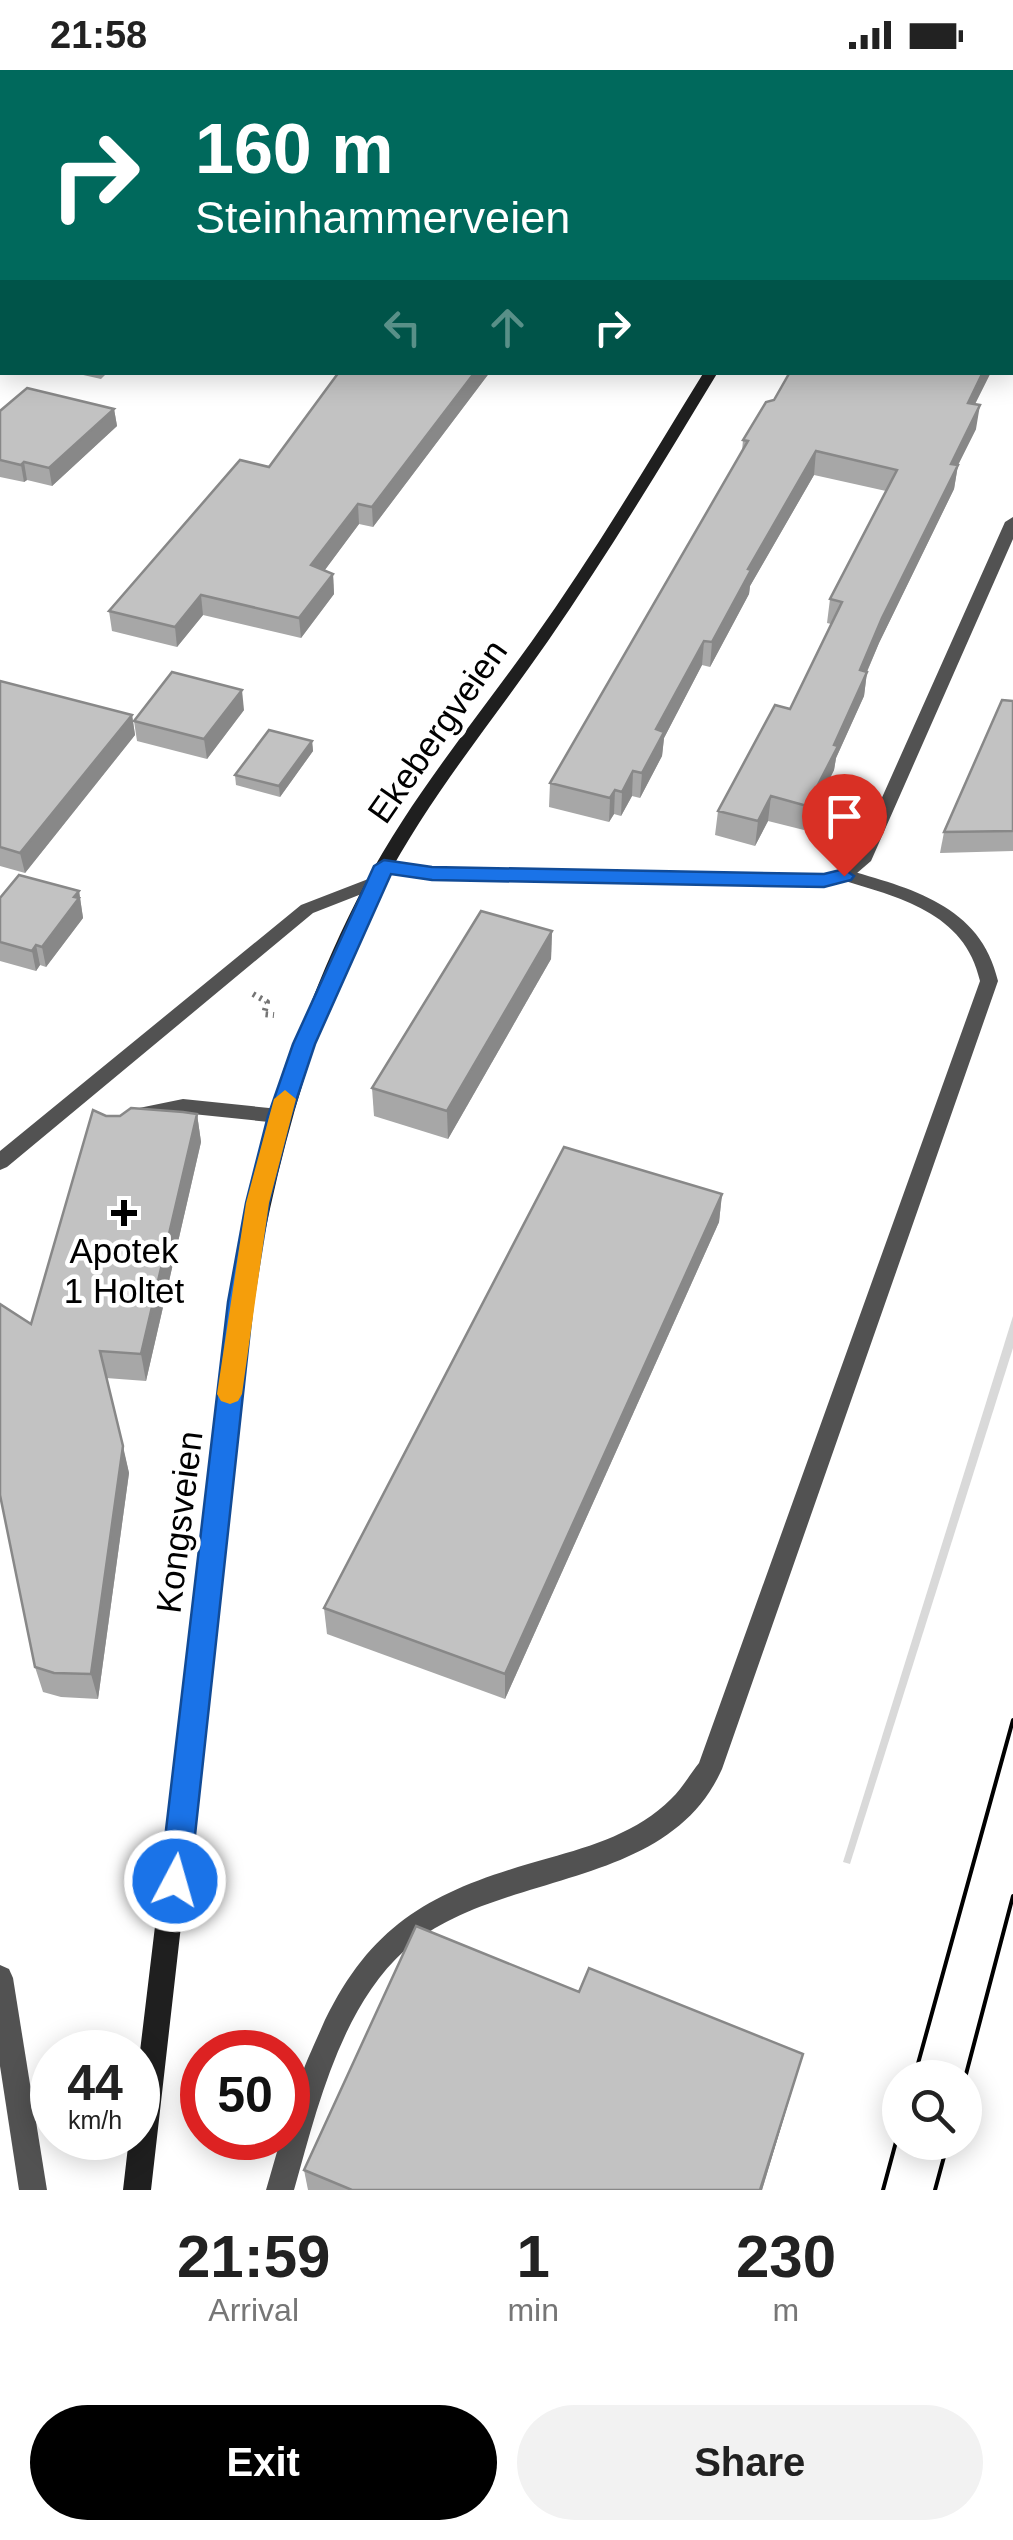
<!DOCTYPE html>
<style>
body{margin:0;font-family:Arial,sans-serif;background:#f2f2f2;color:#222;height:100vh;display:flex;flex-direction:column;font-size:38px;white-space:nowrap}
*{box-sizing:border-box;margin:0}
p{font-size:32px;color:#767676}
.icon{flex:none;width:55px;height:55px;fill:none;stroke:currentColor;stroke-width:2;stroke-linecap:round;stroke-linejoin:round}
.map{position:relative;height:2120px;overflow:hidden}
.details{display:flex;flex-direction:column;background:#fff;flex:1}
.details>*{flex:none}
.guide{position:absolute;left:0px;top:0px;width:1015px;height:305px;box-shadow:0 5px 25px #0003;background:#00695c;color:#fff;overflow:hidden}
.controls{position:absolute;left:882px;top:1990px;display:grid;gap:20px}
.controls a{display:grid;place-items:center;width:100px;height:100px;border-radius:50%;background:#fff;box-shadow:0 5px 25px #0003;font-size:50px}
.speed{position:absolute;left:30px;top:1960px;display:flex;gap:20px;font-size:50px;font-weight:700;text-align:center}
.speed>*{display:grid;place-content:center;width:130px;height:130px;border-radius:50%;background:#fff;box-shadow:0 5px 25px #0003;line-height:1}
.speed small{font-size:25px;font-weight:400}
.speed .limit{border:15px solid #d22;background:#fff;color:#111}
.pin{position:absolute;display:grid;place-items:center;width:85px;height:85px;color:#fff;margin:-102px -42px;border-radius:50% 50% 50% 0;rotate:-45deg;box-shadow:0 0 10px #0007}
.pin .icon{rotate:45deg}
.me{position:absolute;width:110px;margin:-55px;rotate:6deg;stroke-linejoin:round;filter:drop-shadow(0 0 8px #0008)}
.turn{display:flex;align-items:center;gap:35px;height:210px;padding:0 30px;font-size:45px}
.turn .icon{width:130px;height:130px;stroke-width:2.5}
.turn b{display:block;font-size:70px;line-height:85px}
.lanes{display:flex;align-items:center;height:95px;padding:0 30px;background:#0003;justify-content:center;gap:50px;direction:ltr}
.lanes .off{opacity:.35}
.eta{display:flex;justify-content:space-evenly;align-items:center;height:170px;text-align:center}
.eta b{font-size:60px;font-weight:700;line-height:70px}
.button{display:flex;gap:20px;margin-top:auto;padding:20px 30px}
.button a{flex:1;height:115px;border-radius:60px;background:#000;color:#fff;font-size:40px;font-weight:700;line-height:115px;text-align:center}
.button a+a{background:#f2f2f2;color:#222}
.status{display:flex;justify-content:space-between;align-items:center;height:70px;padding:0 50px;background:#fff;direction:ltr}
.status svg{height:28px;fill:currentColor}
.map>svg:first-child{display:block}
.green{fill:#d9d9d9}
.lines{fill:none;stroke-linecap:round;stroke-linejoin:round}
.path{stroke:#747474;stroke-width:6;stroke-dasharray:2.5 5;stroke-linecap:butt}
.service{fill:#525252;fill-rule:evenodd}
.minor{fill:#525252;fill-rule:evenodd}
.tertiary{fill:#525252;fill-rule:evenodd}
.secondary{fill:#1f1f1f;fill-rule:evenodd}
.tram{stroke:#000;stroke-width:4}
.wall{fill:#a7a7a7}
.shaded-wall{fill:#888}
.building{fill:#c2c2c2;stroke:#888;stroke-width:2.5}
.route{fill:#1a73e8;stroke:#114b97;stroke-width:2.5}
.slow{fill:#f59e0b}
.poi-dot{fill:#000;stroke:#fff;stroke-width:4}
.labels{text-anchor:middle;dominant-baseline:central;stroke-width:9;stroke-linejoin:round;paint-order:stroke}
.street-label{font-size:35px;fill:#000;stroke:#fff}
.poi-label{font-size:35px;fill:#000;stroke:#fff}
</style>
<div class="status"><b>21:58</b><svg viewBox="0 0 49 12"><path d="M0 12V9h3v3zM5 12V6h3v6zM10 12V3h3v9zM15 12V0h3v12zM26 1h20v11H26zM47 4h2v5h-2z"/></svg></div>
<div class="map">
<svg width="1013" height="2120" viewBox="0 0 1013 2120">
<rect width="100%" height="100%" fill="#fff"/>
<path class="green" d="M1013,1246V1278L850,1794L843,1792Z"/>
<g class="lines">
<path class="path" d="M253,924L267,932L264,944L274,945"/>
<g class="service">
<path d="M683,0H695L697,2H685Z"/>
<rect x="0" y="156" width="2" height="8"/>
<path d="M844,799C910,818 981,835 998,911L722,1699C667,1823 496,1799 405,1880C340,1939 317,2039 294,2120H266L281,2068H288C288,2030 306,1993 321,1959C371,1849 438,1819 549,1788C592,1776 638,1762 671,1729C682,1719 690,1704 699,1693L980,911C965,842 898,827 838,809L835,805L838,801Z"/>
<path d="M183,1029L279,1039L289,1046L279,1053L183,1043L153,1049L131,1060L121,1053L139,1038Z"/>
</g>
<g class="minor">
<path d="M69,0H81L82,2H71Z"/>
<path d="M1013,447V469L871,791L850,809L824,816L432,809L384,802L375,796L384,790L432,797L824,804L838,800L855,788L1005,452Z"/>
</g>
<g class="tertiary">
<path d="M376,806L382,808L385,812L382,816L313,843L7,1097L0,1100V1081L301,835Z"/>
<path d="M0,1895L9,1899L13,1908L47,2120H19L0,1996Z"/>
</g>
<path class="secondary" d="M704,302H718C663,393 608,484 548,571C492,652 429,727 383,815C315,945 277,1087 252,1231L151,2120H123L129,2068H138V1998L230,1231C256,1087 296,945 365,814C412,726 474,652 532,571C594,484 648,393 704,302Z"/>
<g class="tram">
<path d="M914,2008L1013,1650"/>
<path d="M965,2008L1013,1826"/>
<path d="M883,2120L900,2057"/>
<path d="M935,2120L948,2072"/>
</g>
</g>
<g class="wall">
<path d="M136,0H245L242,2H136Z"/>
<path d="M261,0H603L600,2H271Z"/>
<path d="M70,302H108L101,309Z"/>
<path d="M490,302L373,457L359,454L324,501L333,504L334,524L301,568L203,545L177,577L112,561L109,541L269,397Z"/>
<path d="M790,302H991L975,334L976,359L958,395L954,419L879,573L867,602L864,626L836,688L834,700L804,760L768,751L755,776L715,765L718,741L790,639L831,554L827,553L830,529L886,421L814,405L750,516L749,524L710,597L702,595L664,668L662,686L640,728L632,726L621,746L614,744L609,752L549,737L550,713L742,381L743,370L774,330Z"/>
<path d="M114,339L117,356L52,416L27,410L24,412L0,407V341Z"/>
<path d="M0,611L132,645L135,665L25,803L0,796Z"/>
<path d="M1013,631V781L940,783L944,762Z"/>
<path d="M244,640L207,689L137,671L134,651Z"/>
<path d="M312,671L313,681L280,727L236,715L235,705Z"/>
<path d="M79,821L83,848L46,897L40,895L36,901L0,891V828Z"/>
<path d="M552,861L551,889L448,1069L374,1046L372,1018Z"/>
<path d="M197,1044L201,1072L146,1311L106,1308L129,1403L98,1629L61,1627L43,1622L35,1597L106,1046Z"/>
<path d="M722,1124L719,1152L505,1629L327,1564L324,1538Z"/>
<path d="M579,1922L803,1984L762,2120H308L304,2100Z"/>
</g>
<g class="shaded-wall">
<path d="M222,0H245L242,2H219Z"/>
<path d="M587,0H603L600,2H585Z"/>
<path d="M2,38V60L0,64V43Z"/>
<path d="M475,302H490L373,457L372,437Z"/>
<path d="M983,302H991L964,356L968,333Z"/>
<path d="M980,335L976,359L947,417L958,395L954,419L879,573L859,620L867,602L864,626L836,688L834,700L804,760L807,736L834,675L860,600L951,394Z"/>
<path d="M114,339L117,356L52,416L49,398Z"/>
<path d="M816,381L814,405L750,516L749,524L710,597L712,572L748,499Z"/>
<path d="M24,392L27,410L24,412L21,395Z"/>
<path d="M358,434L359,454L313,516L311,495Z"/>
<path d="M333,504L334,524L301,568L299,548Z"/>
<path d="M201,525L203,545L177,577L175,557Z"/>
<path d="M704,571L702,595L664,668L662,686L640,728L642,703L656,659Z"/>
<path d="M242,620L244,640L207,689L204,669Z"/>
<path d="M132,645L135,665L25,803L20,783Z"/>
<path d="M312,671L313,681L280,727L279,716Z"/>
<path d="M633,701L632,726L621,746L622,722Z"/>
<path d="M615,720L614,744L609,752L610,728Z"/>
<path d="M771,726L768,751L755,776L758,751Z"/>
<path d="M79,821L83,848L46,897L42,877Z"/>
<path d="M552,861L551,889L448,1069L447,1041Z"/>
<path d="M36,875L40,895L36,901L32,881Z"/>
<path d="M197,1044L201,1072L146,1311L141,1284Z"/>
<path d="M722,1124L719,1152L505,1629V1604Z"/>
<path d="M123,1376L129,1403L98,1629L91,1604Z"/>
<path d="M803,1984L762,2120H760Z"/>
</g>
<g class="building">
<path d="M0,0H24L22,2H2V38L0,43Z"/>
<rect x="136" y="0" width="61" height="2"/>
<path d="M378,0H587L585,2H389Z"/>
<path d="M950,0H995L994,2H949Z"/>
<path d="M1012,51H1013L1012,163Z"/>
<path d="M339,302H475L372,437L358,434L311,495L333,504L299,548L201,525L175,557L109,541L240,390L269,397Z"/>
<path d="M790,302H983L968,333L980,335L951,394L958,395L882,548L860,600L867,602L834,675L838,676L807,736L771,726L758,751L718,741L775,635L790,639L842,532L830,529L897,400L816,381L748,499L751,500L712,572L704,571L656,659L664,662L642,703L633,701L622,722L615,720L610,728L550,713L748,371L743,370L766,332L774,330Z"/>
<path d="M27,318L114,339L49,398L24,392L21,395L0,390V341Z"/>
<path d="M172,602L242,620L204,669L134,651Z"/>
<path d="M0,611L132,645L20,783L0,777Z"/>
<path d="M1002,630L1013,631V761L944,762Z"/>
<path d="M269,660L312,671L279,716L235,705Z"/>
<path d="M19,805L79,821L74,827L79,828L42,877L36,875L32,881L0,872V828Z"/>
<path d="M481,841L552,861L447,1041L372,1018Z"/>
<path d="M131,1038L183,1042L197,1044L141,1284L100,1281L123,1376L91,1604L54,1603L35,1597L0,1425V1234L31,1254L93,1040L106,1046H120Z"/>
<path d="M564,1077L722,1124L505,1604L324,1538Z"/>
<path d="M416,1856L579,1922L589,1898L803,1984L760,2120H352L304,2100Z"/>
</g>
<path class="route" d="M384,790L432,797L824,804L844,799L854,806L851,810L824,817L432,810L391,804L315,974L291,1046L269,1133L253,1232L190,1811L185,1821L175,1825L165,1821L160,1811L228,1232L246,1133L268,1046L293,974L374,796Z"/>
<path class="slow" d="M285,1020L296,1029L269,1133L242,1324L238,1331L230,1334L221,1331L217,1324L246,1133L274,1029Z"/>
<path class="poi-dot" d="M119 1128h10v10h10v10h-10v10h-10v-10h-10v-10h10z"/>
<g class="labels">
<g class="street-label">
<text transform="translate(437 661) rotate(-55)">Ekebergveien</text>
<text transform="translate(179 1452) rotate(-83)">Kongsveien</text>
</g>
<g class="poi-label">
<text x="124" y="1180">Apotek<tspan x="124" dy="40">1 Holtet</tspan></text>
</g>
</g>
</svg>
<div class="controls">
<a><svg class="icon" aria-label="search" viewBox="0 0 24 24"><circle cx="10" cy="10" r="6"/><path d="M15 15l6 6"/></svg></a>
</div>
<div class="speed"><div>44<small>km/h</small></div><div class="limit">50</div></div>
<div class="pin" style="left:844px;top:806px;background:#d93025"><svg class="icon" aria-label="arrive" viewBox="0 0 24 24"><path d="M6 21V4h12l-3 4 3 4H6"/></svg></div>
<svg class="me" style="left:175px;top:1811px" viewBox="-20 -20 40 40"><circle r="17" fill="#1a73e8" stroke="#fff" stroke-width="3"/><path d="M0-11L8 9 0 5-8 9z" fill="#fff"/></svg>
<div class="guide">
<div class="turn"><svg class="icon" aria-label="right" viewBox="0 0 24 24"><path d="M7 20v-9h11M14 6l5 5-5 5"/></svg><div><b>160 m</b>Steinhammerveien</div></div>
<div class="lanes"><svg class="icon off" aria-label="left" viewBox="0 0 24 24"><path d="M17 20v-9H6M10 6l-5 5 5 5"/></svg><svg class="icon off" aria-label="ahead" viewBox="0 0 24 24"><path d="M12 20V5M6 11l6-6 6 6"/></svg><svg class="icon" aria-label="right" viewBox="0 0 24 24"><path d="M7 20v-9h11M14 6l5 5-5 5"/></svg></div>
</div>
</div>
<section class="details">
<div class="eta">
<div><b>21:59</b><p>Arrival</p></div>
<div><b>1</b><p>min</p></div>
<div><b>230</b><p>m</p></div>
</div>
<div class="button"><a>Exit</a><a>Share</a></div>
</section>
